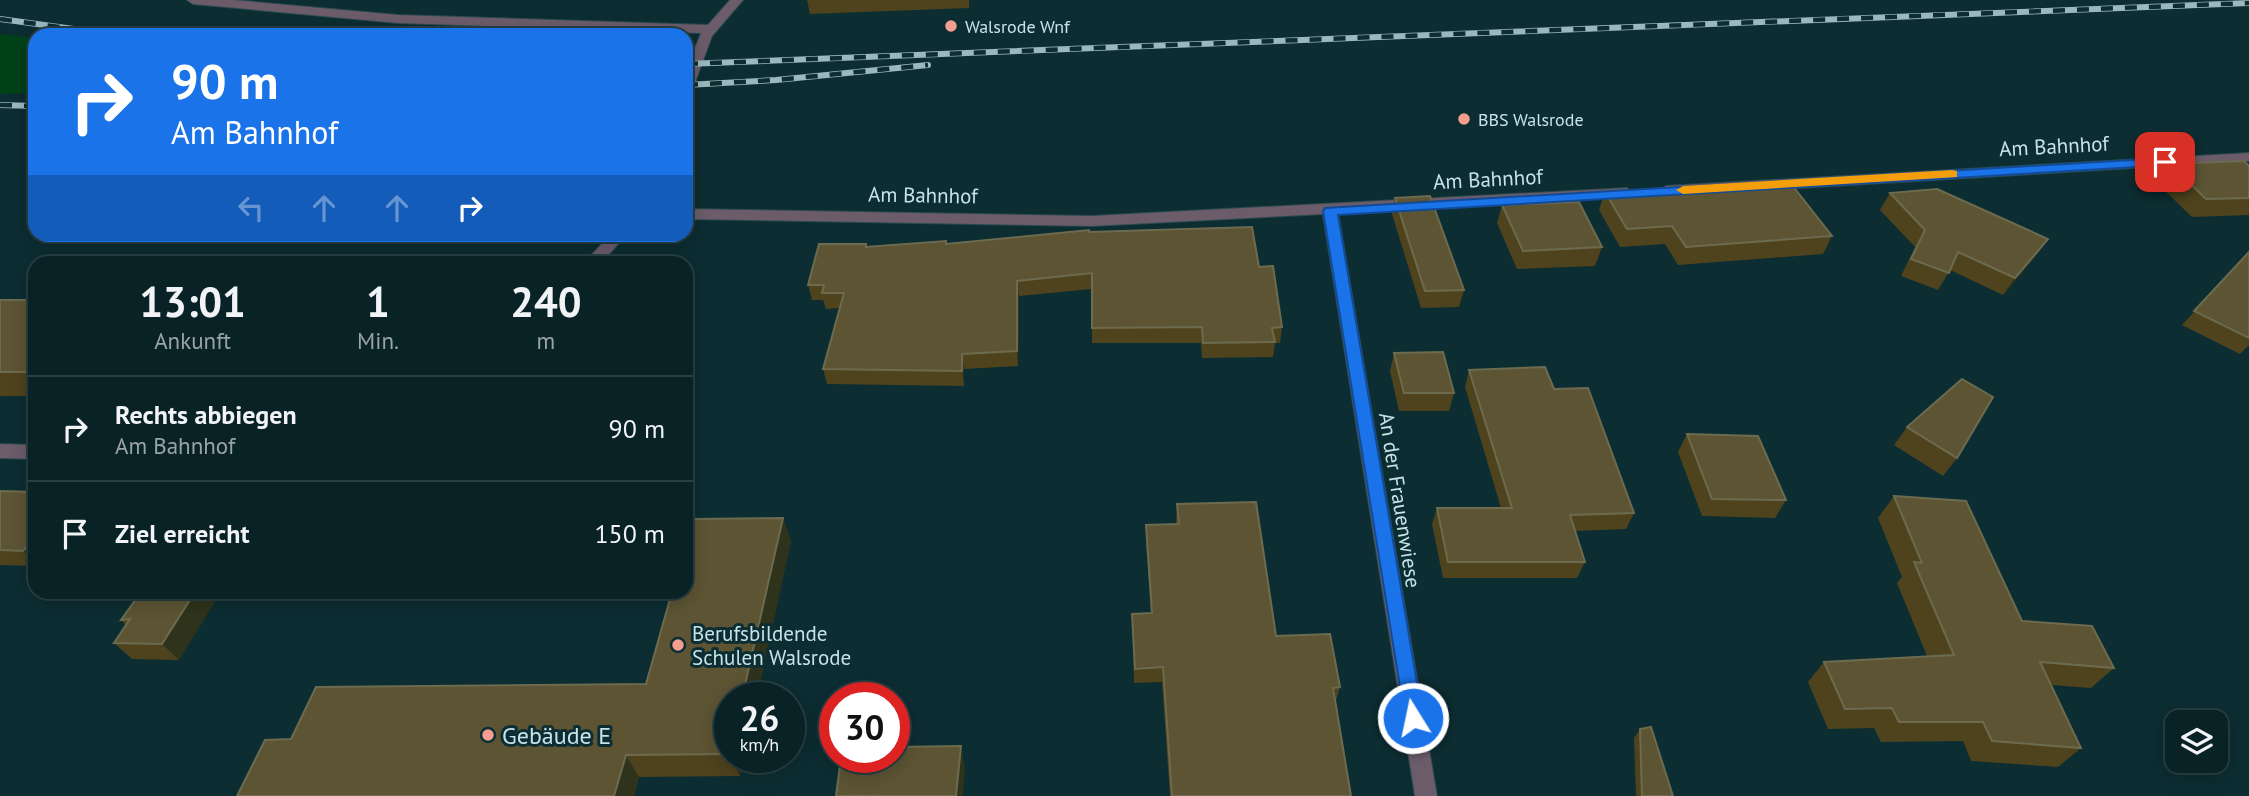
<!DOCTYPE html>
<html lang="de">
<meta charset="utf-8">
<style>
body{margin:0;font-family:"PT Sans",sans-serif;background:#122a2e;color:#f1f3f6;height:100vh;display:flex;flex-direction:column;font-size:26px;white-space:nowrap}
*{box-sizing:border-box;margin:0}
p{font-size:23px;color:#99a4a7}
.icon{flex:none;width:38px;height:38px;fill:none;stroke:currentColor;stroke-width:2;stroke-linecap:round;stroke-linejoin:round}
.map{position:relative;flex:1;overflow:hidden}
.sheet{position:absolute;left:28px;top:256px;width:665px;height:343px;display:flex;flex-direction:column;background:#092226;border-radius:21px;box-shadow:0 4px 18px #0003,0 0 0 2px #293f43}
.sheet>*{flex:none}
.hud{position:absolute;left:28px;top:28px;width:665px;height:214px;border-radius:21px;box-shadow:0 4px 18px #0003,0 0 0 2px #293f43;background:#1a73e8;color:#fff;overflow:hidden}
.tools{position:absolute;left:2165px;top:710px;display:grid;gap:14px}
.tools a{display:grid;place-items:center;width:63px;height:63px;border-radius:14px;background:#092226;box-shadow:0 4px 18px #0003,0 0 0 2px #293f43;font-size:35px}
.speed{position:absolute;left:714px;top:682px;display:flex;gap:14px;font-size:35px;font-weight:700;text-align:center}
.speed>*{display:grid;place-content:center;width:91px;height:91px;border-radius:50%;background:#092226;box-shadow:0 4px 18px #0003,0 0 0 2px #293f43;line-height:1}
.speed small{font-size:18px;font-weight:400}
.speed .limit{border:10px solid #d22;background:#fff;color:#111}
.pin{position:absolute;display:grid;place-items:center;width:60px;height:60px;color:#fff;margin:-30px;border-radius:14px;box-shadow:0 4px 10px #0006}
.me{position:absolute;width:77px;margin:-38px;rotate:350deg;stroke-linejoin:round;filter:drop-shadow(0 0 5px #0008)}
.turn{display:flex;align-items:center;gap:24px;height:147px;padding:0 28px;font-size:32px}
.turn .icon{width:91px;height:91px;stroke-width:2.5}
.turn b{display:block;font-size:49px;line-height:60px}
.lanes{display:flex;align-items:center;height:66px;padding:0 28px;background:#0003;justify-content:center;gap:35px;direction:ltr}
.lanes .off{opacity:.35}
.eta{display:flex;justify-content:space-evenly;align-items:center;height:119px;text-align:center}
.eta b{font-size:42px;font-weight:700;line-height:49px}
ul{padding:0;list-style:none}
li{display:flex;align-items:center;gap:21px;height:105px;padding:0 28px;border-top:2px solid #293f43}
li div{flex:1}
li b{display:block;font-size:26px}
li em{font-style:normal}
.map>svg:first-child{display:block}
.green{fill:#004118}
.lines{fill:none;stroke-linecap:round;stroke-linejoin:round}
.minor-casing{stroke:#2a4a4f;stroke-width:2}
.minor{fill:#6c5c6a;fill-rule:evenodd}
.rail-casing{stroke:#9ab8bd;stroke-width:6}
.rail{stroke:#0c2d32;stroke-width:4.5;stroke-dasharray:12;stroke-linecap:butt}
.wall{fill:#4f431d}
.shaded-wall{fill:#2f331c}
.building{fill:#5c5433;stroke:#6c6b4f;stroke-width:2}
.route{fill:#1a73e8;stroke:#114b97;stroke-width:2}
.slow{fill:#f59e0b}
.poi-dot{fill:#f59d8f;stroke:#0c2d32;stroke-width:2.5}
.labels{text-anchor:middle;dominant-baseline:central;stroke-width:6;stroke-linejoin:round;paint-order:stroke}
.far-poi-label{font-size:18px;fill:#c5e3e8;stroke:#0c2d32;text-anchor:start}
.street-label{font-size:21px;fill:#c5e3e8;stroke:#0c2d32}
.poi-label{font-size:21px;fill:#c5e3e8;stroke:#0c2d32;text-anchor:start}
.near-poi-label{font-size:24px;fill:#c5e3e8;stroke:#0c2d32;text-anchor:start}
</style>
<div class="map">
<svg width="2249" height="796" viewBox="0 0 2249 796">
<rect width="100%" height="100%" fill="#0c2d32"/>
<path class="green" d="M0,34L35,38V93L0,94Z"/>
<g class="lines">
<defs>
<g id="minor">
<path d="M187,0H233L398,15L708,25L730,0H743L712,36L693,88L686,92V71L701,33L398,23L193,4Z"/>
<path d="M2249,153V161L1666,196L1659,191L1666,186Z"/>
<path d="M1627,188L1634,193L1632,196L1338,213L1437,796H1415L1323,214L1092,226L686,219V209L1092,216Z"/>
<path d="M611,234H627L602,262H585Z"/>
<path d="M0,444L35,445V459L0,458Z"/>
</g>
</defs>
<use href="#minor" class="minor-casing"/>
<use href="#minor" class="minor"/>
<defs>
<g id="rail">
<path d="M0,19L118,35"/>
<path d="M686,64L2249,3"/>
<path d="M686,85L776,80L928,65"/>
<path d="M0,105L35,106"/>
</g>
</defs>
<use href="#rail" class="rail-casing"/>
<use href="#rail" class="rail"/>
</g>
<g class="wall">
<path d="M807,0H969V8L810,14Z"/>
<path d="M2170,164L2249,166V215L2192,217L2156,182Z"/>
<path d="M1605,192H1688L1832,236L1823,254L1678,265L1665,244L1620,247L1599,210Z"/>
<path d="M1890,193L2036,256L2003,295L1950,270L1938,290L1901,276L1915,247L1880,210Z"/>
<path d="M1395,198L1464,290L1459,307L1421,308L1392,214Z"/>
<path d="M1502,205L1602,247L1595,266L1517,269L1497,223Z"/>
<path d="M1089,232L1259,267L1282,327L1280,343H1275L1273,357L1202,358L1201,343H1092V289L1019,296L1018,366L964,369V386L827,384L823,369L839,308L826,309L823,300H812L808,285L867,246L946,244Z"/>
<path d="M2249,252V345L2240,354L2182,325Z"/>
<rect x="0" y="300" width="35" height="96"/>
<path d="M1394,353L1454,393L1449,411H1399L1390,371Z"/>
<path d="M1469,370L1554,389L1634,513L1626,529L1575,531L1585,562L1577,578H1443L1432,524L1437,508H1501L1465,387Z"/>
<path d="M1907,427L1957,458L1943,476L1894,445Z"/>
<path d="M1687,434L1786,500L1775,518L1702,516L1678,452Z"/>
<path d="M0,491L35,492V566L0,565Z"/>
<path d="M1894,496L2022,621L2114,668L2091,688L2051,685L2081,748L2058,767L1971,761L1963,741L1881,742L1874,728L1828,729L1808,682L1824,662L1927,656L1897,583L1902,577L1878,518Z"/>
<path d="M1177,504L1276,636L1340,687L1336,701L1351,796H1170L1162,682L1134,683L1132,614L1151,613L1146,540V525L1176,524Z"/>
<path d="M783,518L791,542L730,698V758H744L740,776L639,777L634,796H237L291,739L646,684Z"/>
<path d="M141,592L179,660L132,659L114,643L126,625L121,620Z"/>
<path d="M1640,729L1673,796H1636L1634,738Z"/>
</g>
<g class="shaded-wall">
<path d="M2048,239L2036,256L2003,295L2015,278Z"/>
<path d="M1017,281L1019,296L1018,366L1017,351Z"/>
<path d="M962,354L964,369V386L962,371Z"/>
<path d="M783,518L791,542L757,698H742Z"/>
<path d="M35,537V562L23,551Z"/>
<path d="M195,592H221L179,660L162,644Z"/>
<path d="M961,746L965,768L963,796H956Z"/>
<path d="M626,755L639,777L634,796H614Z"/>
<path d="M731,758H744L740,776Z"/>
</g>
<g class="building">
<path d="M2244,161L2249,166V198L2206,199L2170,164Z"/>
<path d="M1792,185L1832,236L1686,247L1672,226L1627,229L1605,192L1685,187L1688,192Z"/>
<path d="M1937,189L2048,239L2015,278L1958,252L1949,273L1911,259L1925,230L1890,193Z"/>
<path d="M1430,196L1464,290L1425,291L1395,198Z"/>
<path d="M1579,202L1602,247L1523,251L1502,205Z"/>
<path d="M1252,227L1259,267L1273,266L1282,327L1272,328L1275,342L1203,343L1202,327L1092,328V273L1017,281V351L962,354V371L823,369L844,293H822L824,285H808L819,244H866V247L946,241V244L1089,230V232Z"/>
<path d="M2249,252V338L2194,311Z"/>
<rect x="0" y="300" width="35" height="72"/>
<path d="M1443,352L1454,393H1404L1394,353Z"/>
<path d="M1545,367L1554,389L1588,388L1634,513L1570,515L1585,562H1448L1437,508H1512L1469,370Z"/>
<path d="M1962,379L1993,397L1957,458L1907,427Z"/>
<path d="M1687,434L1758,436L1786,500L1712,499Z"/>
<path d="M0,491L35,492V537L23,551L0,550Z"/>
<path d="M1894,496L1966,501L2022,621L2092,626L2114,668L2040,662L2081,748L1992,741L1983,722H1899L1892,708L1845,709L1824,662L1954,655L1914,562L1922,563Z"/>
<path d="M1256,502L1276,636L1330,634L1340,687L1333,688L1351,796H1172L1163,667L1135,669L1132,614L1152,613L1146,525L1179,524L1177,504Z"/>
<path d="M783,518L742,698H730V754L626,755L614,796H237L265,740L291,739L316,687L646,684L672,592H686V543L693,519Z"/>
<path d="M141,592H195L162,644L114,643L130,619L121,620Z"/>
<path d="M1651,727L1673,796H1642L1640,729Z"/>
<path d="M961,746L956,796H836L841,758H894V747Z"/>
</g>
<path class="route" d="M2165,158L2172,162L2170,165L1338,215L1423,718L1420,724L1413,727L1406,724L1323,211L1325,208Z"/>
<path class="slow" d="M1952,170L1957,171V177L1683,194L1676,190L1683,186Z"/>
<g class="poi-dot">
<circle cx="951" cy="26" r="7"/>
<circle cx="1464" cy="119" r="7"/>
<circle cx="678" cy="645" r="7"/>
<circle cx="488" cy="735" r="7"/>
</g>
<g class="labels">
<g class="far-poi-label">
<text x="965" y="26">Walsrode Wnf</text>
<text x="1478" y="119">BBS Walsrode</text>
</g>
<g class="street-label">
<text transform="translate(2054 146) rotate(-3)">Am Bahnhof</text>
<text transform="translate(1488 179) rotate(-3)">Am Bahnhof</text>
<text transform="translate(923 195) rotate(1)">Am Bahnhof</text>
<text transform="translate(1400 500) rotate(81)">An der Frauenwiese</text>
</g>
<g class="poi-label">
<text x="692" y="633">Berufsbildende<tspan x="692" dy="24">Schulen Walsrode</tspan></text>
</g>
<g class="near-poi-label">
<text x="502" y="735">Gebäude E</text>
</g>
</g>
</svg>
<div class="tools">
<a><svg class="icon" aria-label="layers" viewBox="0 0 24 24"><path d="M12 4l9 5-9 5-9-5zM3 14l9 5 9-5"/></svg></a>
</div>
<div class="speed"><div>26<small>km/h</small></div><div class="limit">30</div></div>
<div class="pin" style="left:2165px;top:162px;background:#d93025"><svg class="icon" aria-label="arrive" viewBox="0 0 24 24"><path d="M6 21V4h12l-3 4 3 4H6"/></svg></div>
<svg class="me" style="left:1413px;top:718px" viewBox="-20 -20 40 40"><circle r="17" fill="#1a73e8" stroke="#fff" stroke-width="3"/><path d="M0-11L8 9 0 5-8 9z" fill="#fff"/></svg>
<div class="hud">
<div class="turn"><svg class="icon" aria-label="right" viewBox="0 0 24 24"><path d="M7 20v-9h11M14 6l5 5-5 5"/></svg><div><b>90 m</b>Am Bahnhof</div></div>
<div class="lanes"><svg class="icon off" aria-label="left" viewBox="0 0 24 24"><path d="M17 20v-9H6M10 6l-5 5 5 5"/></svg><svg class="icon off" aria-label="ahead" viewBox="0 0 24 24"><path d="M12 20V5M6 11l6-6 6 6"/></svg><svg class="icon off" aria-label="ahead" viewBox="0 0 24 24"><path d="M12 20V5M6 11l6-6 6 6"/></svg><svg class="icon" aria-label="right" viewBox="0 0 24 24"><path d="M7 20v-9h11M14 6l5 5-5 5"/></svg></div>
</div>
<section class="sheet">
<div class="eta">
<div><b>13:01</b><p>Ankunft</p></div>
<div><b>1</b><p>Min.</p></div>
<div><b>240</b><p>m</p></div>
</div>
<ul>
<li><svg class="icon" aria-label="right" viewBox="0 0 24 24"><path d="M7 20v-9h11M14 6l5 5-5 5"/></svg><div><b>Rechts abbiegen</b><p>Am Bahnhof</p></div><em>90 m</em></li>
<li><svg class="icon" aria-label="arrive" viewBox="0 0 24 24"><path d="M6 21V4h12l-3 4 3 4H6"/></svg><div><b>Ziel erreicht</b></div><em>150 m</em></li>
</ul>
</section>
</div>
